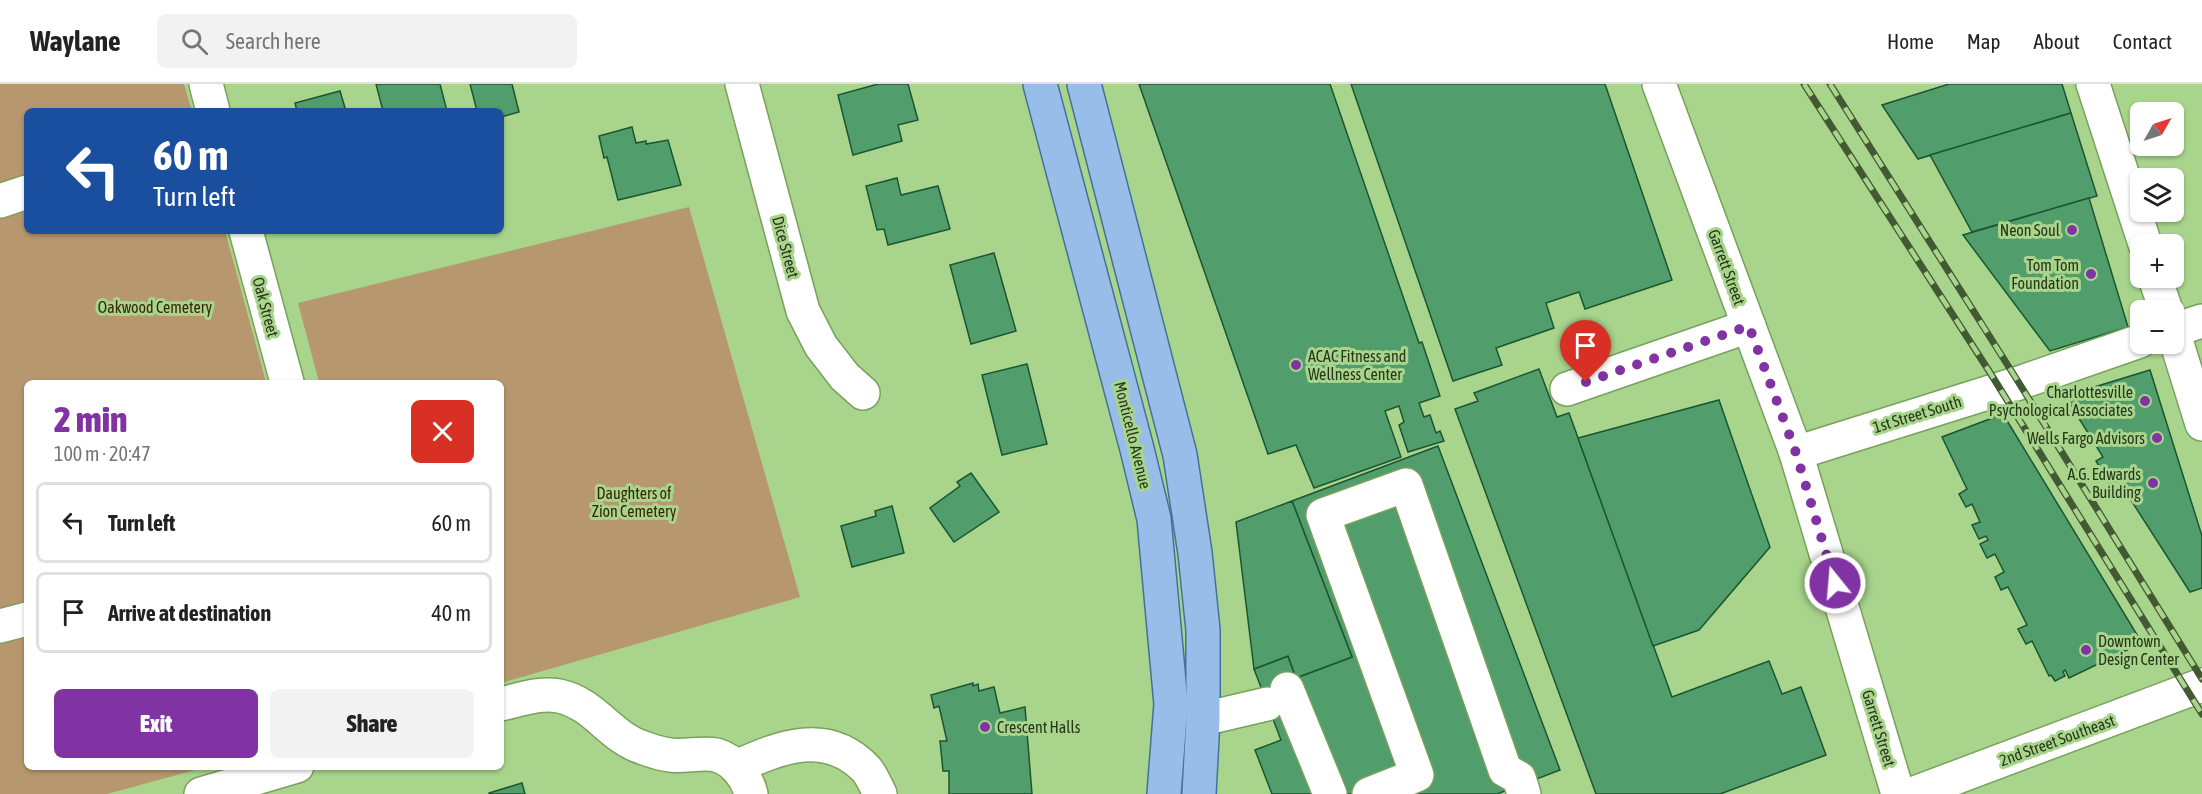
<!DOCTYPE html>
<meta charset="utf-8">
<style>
body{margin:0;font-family:"Asap Condensed",sans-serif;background:#f2f2f2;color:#222;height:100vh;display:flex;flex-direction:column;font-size:22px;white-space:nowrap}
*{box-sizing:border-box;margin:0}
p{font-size:20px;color:#767676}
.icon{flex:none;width:33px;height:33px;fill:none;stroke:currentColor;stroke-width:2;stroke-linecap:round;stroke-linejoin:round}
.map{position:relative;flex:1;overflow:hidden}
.panel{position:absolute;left:24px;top:296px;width:480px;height:390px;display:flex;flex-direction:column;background:#fff;border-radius:9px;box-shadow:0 2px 4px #0004}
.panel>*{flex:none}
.guide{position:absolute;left:24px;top:24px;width:480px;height:126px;border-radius:9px;box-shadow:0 2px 4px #0004;background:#1a4fa0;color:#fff;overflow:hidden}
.needle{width:39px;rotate:51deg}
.controls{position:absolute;left:2130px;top:18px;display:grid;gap:12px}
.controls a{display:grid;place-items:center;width:54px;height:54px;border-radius:9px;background:#fff;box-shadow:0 2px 4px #0004;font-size:30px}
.pin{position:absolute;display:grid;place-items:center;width:51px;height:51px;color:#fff;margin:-62px -26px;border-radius:50% 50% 50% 0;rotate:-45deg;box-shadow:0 0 6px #0007}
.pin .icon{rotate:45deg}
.me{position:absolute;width:66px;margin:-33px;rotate:343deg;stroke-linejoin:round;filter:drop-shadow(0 0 4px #0008)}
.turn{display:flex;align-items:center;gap:21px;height:126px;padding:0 30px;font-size:27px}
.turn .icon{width:78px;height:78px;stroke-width:2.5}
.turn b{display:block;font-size:42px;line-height:51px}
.round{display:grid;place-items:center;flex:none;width:63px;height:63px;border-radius:9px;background:#f2f2f2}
.head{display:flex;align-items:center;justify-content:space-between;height:102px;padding:0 30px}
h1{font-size:36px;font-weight:800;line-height:45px;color:#8133a4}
.action{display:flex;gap:12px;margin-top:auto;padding:12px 30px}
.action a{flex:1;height:69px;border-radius:9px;background:#8133a4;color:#fff;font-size:24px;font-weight:800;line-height:69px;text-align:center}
.action a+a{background:#f2f2f2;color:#222}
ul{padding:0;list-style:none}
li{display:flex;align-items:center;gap:18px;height:81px;margin:0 12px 9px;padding:0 18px;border:3px solid #e0e0e0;border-radius:9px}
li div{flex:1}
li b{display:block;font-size:22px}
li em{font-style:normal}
header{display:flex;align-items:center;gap:36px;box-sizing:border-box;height:84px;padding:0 30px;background:#fff;border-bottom:2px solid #e0e0e0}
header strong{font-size:28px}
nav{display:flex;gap:33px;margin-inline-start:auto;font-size:21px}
.search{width:420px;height:54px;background:#f2f2f2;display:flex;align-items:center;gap:15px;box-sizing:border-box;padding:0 21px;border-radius:9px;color:#767676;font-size:22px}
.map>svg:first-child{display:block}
.green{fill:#b7976e}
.building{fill:#519d6c;stroke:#1b5632;stroke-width:1.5}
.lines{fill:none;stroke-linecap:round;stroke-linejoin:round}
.minor-casing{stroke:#78a15b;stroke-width:36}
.major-casing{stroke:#437297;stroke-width:36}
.minor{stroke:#fff;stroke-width:33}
.major{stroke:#98bde9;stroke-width:33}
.rail-casing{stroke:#425933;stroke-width:7}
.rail{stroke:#a8d48c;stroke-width:4.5;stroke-dasharray:14;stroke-linecap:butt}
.route{stroke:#8133a4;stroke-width:10;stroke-dasharray:0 18}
.poi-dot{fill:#8133a4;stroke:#a8d48c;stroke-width:2}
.labels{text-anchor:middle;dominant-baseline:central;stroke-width:6;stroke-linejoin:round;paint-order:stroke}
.poi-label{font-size:16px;fill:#26371a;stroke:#a8d48c;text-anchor:end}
.street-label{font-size:16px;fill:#26371a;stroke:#a8d48c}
.park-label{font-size:16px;fill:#392609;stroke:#a8d48c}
</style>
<header>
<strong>Waylane</strong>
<div class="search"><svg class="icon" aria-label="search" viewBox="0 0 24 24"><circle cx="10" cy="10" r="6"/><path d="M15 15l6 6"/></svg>Search here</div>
<nav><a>Home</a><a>Map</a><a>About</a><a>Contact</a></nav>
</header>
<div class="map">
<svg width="2202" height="710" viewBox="0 0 2202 710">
<rect width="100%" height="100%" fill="#a8d48c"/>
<g class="green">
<path d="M0,0H184L192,27H27V147H225L266,298H27V682L206,683L107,710H0Z"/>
<path d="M689,123L800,513L501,599V298H319L298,219Z"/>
</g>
<g class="building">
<path d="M376,0H440L447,27H383Z"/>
<path d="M470,0H512L519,28L501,33V27H477Z"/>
<path d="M878,0H908L918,36L898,41L902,57L853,71L838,11Z"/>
<path d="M1139,0H1330L1419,259L1422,258L1440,312L1419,319L1424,333L1430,331L1436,349L1440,347L1444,357L1408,368L1399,341L1404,338L1399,322L1385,327L1401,373L1314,404L1296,361L1268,370Z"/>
<path d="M1351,0H1605L1672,196L1585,225L1579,208L1546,219L1554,244L1496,264L1502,281L1453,297Z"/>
<path d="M1949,0H2062L2071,29L1918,75L1882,21Z"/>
<path d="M340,7L346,27H297L295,19Z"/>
<path d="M2071,29L2097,112L1972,148L1930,71Z"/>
<path d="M632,43L636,59L646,57V60L668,56L681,101L618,116L607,73L604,74L599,52Z"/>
<path d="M897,94L901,111L938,102L950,145L888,161L884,145L877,146L866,102Z"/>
<path d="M2089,114L2128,243L2050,267L1963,151Z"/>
<path d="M994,169L1016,247L971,260L950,181Z"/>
<path d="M1027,280L1047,360L1002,371L982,291Z"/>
<path d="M1539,285L1557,333L1569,329L1672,613L1769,577L1782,610L1801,603L1826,671L1720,710H1596L1455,325L1478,317L1474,309Z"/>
<path d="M2150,286L2202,452V504L2190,508L2118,396L2110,401L2096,377L2103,373L2065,312Z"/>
<path d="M1719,316L1770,463L1699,546L1653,562L1578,354Z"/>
<path d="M2003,330L2142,559L2069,594L2065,586L2063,588L2065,592L2055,597L2051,591L2049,592L2032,557L2026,560L2018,545L2027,541L2008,503L2001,506L1995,493L2004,488L1995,470L1987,474L1980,460L1988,456L1986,452L1979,455L1972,441L1980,438L1972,420L1966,423L1959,410L1967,405L1942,353Z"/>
<path d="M1438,362L1560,686L1497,710H1272L1255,666L1281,656L1254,585L1288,572L1296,594L1352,573L1292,417Z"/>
<path d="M971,389L999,428L954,458L930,424L960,402L957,398Z"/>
<path d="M1292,417L1352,573L1296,594L1288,572L1254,585L1236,438Z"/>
<path d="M892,422L904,469L852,483L841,442L876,432L875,427Z"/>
<path d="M973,599V602L978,600L979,607L994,603L1000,629L1025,623L1032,710H949V687H943L940,657H947L939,622L934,624L931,611Z"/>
<path d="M522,699L525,710H489V709Z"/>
</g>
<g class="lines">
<defs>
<g id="minor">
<path d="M206,0L213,27"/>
<path d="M742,0L803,227L821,262L845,293L863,309"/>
<path d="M1659,0L1796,369L1898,710"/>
<path d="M2093,0L2145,160"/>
<path d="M0,117L27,108"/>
<path d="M246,147L287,298"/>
<path d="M2155,194L2166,226"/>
<path d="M2174,246L2202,237"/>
<path d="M2174,250L2202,340"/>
<path d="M1567,305L1749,242"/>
<path d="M1796,369L2019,299L2140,257"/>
<path d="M0,542L27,535"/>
<path d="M1287,605L1330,710"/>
<path d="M501,620C519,616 540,608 559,612C596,620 610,654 644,664C652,667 661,670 670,671C685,673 702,668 716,671C734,676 747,693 751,710"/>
<path d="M1203,635L1267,620"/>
<path d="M736,683C780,663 827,644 866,685C872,692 876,702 880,710"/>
<path d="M201,710L297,682"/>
<path d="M1369,710L1417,691L1323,431L1406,401L1505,686L1519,694L1524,710"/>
<path d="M1912,710L2202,601"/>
</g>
<g id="major">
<path d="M1040,0L1137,365L1154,435L1171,620L1164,710"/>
<path d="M1084,0L1180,371L1195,469L1203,546V635L1199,710"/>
</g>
</defs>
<use href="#minor" class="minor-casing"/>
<use href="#major" class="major-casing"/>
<use href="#minor" class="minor"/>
<use href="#major" class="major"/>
<defs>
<g id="rail">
<path d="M1804,0L1989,287L2202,630"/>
<path d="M1830,0L2019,299L2202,595"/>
</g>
</defs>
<use href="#rail" class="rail-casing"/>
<use href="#rail" class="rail"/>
</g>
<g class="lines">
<path class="route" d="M1586,298L1749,242L1796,369L1835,499"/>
</g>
<g class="poi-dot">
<circle cx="2072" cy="146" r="6"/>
<circle cx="2091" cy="190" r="6"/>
<circle cx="1296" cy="281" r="6"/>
<circle cx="2145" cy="317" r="6"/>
<circle cx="2157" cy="354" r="6"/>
<circle cx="2153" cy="399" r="6"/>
<circle cx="2086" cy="566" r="6"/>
<circle cx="985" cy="643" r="6"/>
</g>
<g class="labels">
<g class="poi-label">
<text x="2060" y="146">Neon Soul</text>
<text x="2079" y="181">Tom Tom<tspan x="2079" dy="18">Foundation</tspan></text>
<text x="1308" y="272" text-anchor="start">ACAC Fitness and<tspan x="1308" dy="18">Wellness Center</tspan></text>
<text x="2133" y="308">Charlottesville<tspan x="2133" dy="18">Psychological Associates</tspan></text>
<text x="2145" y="354">Wells Fargo Advisors</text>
<text x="2141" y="390">A.G. Edwards<tspan x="2141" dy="18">Building</tspan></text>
<text x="2098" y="557" text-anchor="start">Downtown<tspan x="2098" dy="18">Design Center</tspan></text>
<text x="997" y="643" text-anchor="start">Crescent Halls</text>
</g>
<g class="street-label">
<text transform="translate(786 163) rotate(75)">Dice Street</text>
<text transform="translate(1727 183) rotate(70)">Garrett Street</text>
<text transform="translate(266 223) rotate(75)">Oak Street</text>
<text transform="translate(1917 330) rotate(-17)">1st Street South</text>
<text transform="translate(1133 351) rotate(76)">Monticello Avenue</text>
<text transform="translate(1879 644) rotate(73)">Garrett Street</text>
<text transform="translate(2057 656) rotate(-20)">2nd Street Southeast</text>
</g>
<g class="park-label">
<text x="155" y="223">Oakwood Cemetery</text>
<text x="634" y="409">Daughters of<tspan x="634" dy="18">Zion Cemetery</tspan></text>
</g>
</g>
</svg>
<div class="controls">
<a><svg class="needle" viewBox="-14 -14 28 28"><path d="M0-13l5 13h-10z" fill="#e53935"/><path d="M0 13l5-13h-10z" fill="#767676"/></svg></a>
<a><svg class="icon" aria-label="layers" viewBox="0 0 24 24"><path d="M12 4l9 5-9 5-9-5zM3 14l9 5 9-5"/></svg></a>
<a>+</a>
<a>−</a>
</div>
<div class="pin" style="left:1586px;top:298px;background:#d93025"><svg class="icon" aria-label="arrive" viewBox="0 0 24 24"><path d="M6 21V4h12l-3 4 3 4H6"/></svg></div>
<svg class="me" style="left:1835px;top:499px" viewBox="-20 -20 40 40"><circle r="17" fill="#8133a4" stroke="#fff" stroke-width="3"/><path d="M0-11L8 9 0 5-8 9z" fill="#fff"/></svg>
<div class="guide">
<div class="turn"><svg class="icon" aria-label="left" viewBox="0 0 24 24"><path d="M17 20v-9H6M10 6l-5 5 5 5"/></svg><div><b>60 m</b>Turn left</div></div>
</div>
<section class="panel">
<div class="head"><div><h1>2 min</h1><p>100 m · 20:47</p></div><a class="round" style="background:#d93025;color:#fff"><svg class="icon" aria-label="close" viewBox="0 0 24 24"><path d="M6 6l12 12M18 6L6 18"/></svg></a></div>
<ul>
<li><svg class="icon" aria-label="left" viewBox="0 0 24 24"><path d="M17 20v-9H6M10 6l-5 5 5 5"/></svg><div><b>Turn left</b></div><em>60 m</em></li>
<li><svg class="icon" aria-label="arrive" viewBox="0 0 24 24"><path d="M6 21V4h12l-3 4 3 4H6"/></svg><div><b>Arrive at destination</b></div><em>40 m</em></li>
</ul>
<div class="action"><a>Exit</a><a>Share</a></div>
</section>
</div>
